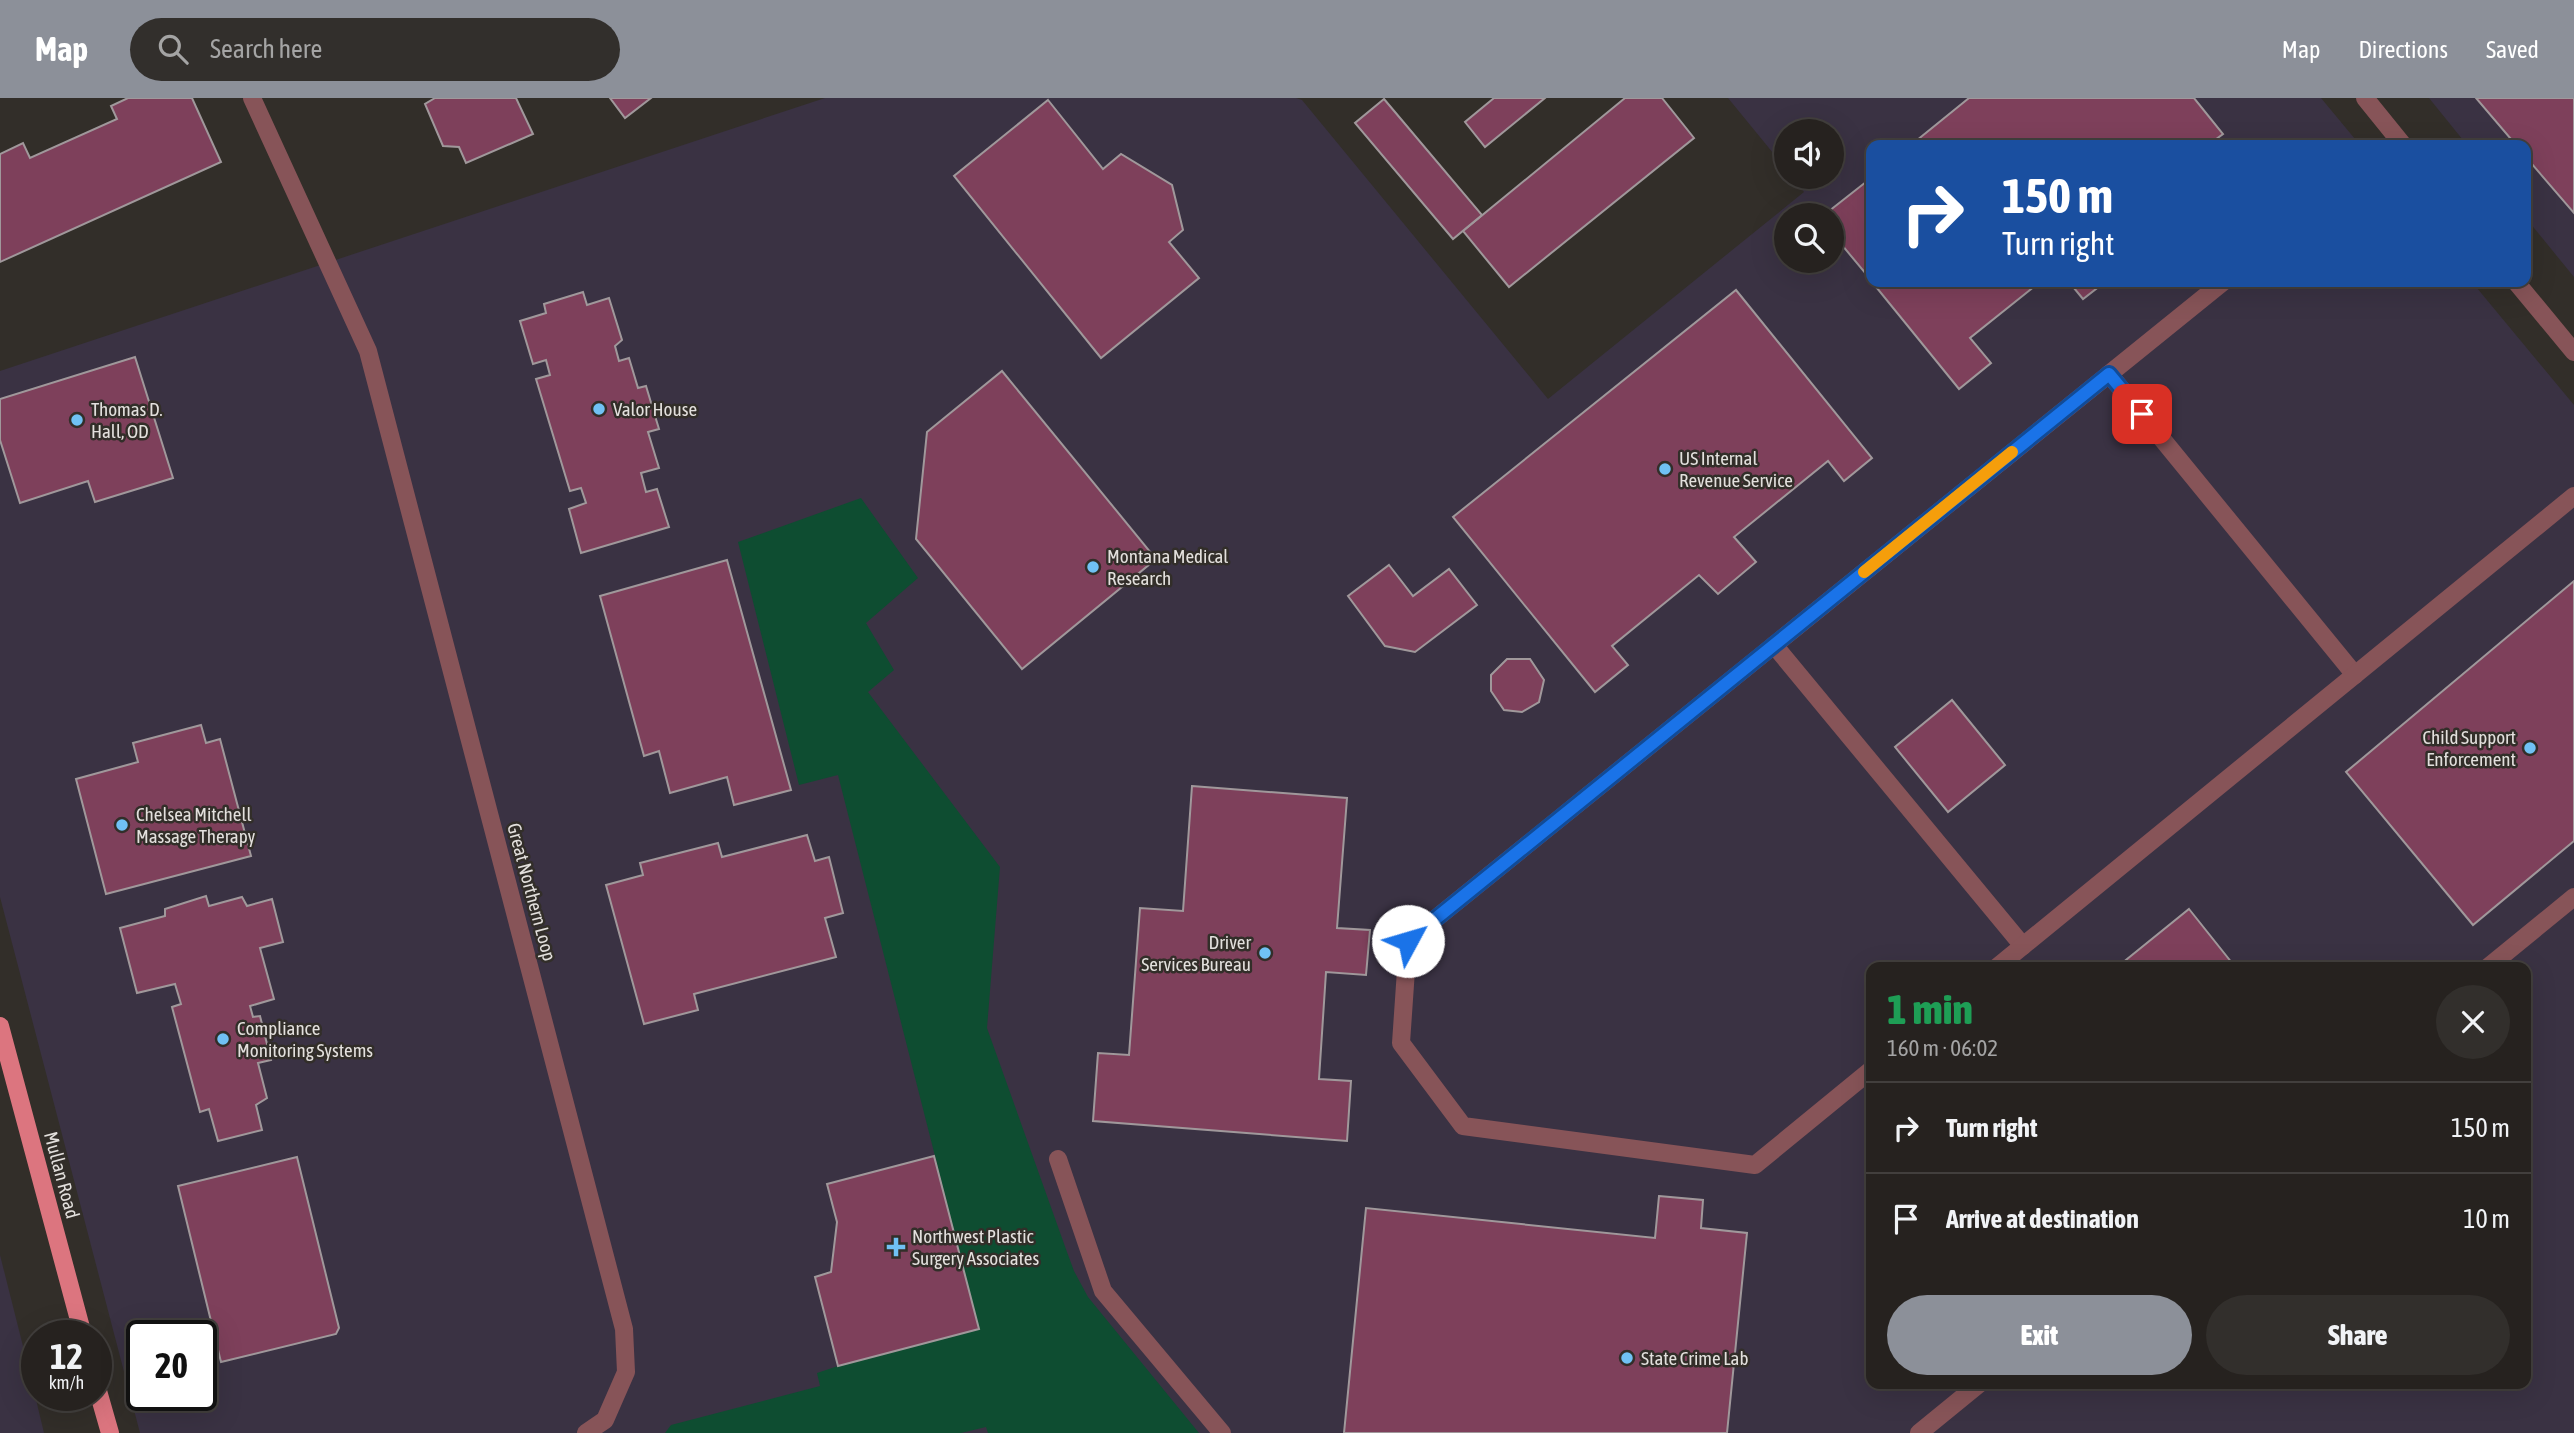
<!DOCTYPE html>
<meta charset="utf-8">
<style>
body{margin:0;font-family:"Asap Condensed",sans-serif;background:#322f2c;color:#f1f3f6;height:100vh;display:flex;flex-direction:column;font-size:26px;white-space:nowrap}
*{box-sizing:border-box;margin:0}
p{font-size:23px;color:#a4a4a4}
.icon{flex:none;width:38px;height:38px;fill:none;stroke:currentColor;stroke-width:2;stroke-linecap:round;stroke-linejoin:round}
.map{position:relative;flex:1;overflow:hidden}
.sheet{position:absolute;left:1866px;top:864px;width:665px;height:427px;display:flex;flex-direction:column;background:#26221f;border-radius:14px;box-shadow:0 7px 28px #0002,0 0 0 2px #423f3d}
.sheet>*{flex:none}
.hud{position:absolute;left:1866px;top:42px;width:665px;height:147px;border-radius:14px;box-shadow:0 7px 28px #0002,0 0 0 2px #423f3d;background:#1a4fa0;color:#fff;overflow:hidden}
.buttons{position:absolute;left:1774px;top:21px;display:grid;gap:14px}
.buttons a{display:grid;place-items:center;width:70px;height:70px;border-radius:50%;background:#26221f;box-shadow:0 7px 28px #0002,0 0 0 2px #423f3d;font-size:35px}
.speed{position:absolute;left:21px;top:1222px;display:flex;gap:14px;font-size:35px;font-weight:700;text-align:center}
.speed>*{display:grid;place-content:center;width:91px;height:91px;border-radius:50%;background:#26221f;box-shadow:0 7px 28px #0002,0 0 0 2px #423f3d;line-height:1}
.speed small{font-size:18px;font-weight:400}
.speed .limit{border:4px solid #111;border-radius:10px;background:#fff;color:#111}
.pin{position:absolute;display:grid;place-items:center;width:60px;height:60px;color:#fff;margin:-30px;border-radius:14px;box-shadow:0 4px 10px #0006}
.me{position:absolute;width:77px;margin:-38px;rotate:51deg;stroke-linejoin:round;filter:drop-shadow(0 0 5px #0008)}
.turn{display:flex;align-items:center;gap:24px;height:147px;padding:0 21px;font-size:32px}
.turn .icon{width:91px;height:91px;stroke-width:2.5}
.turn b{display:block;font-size:49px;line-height:60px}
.round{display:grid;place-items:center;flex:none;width:74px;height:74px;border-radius:37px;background:#322f2c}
.head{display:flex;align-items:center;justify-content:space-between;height:119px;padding:0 21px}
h1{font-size:42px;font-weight:800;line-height:52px;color:#1e9e55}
.action{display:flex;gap:14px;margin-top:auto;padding:14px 21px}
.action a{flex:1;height:80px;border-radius:42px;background:#8c9099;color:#fff;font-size:28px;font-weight:800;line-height:80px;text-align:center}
.action a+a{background:#322f2c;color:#f1f3f6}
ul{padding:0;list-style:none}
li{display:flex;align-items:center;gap:21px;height:91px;padding:0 21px;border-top:2px solid #423f3d}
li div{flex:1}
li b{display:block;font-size:26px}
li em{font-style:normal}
header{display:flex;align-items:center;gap:42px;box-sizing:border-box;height:98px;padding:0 35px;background:#8c9099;color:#fff}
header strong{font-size:33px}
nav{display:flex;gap:38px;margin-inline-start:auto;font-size:24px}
.search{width:490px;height:63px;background:#322f2c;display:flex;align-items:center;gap:18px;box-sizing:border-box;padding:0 24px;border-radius:38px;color:#a4a4a4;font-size:26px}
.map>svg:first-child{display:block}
.commercial{fill:#3a3243;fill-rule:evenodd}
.green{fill:#0e4d31}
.building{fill:#7e405b;stroke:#a0989b;stroke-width:2}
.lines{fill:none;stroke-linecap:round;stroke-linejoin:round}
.minor{stroke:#875458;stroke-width:18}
.major{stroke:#dc757f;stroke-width:18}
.route-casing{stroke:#114b97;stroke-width:18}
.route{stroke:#1a73e8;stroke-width:12}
.slow{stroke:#f59e0b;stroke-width:12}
.poi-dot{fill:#70c1f4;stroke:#322e29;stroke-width:2.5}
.labels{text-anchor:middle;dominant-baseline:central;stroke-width:5;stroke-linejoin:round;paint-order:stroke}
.poi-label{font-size:19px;fill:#e3e0dd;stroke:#322e29;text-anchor:start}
.street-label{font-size:19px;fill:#e3e0dd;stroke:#322e29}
</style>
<header>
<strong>Map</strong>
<div class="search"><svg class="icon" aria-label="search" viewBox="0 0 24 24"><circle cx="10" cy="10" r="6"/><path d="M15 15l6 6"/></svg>Search here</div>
<nav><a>Map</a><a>Directions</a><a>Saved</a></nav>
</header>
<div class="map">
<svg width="2574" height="1335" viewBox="0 0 2574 1335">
<rect width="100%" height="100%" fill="#322e29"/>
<g class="commercial">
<path d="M825,0H1296L1302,2L1548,301L1804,94L1792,79H1832V33H1787V72L1728,0H2321L2360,47H1871V184H2472L2574,307V1335H140L0,799V273ZM1787,117H1832V163H1787ZM1871,870H2525V1286H1871ZM142,1237H201V1297H142Z"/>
<path d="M2429,0H2574V179L2525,119V47H2467Z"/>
<path d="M0,1157L27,1264L44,1335H0Z"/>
</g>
<path class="green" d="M861,400L918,480L866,525L894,572L868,594L1000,769L987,930L1067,1154L1074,1173L1088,1199L1199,1335H988L986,1329L961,1335H665L671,1327L820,1288L817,1275L838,1268L979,1231L838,677L799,687L738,444Z"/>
<g class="building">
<path d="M128,0H192L221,64L0,164V56L23,45L30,60L117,21L111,8Z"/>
<path d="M435,0H516L533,36L466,65L459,49L443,48L425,6Z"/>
<path d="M610,0H651L625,20Z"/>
<path d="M1494,0H1545L1485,49L1465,24Z"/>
<path d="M1625,0H1662L1694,40L1509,189L1463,133Z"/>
<path d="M1969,0H2194L2223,36L2208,47H1911Z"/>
<path d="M2476,0H2574V115L2525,58V47H2516Z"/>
<path d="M1384,1L1482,117L1453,141L1355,25Z"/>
<path d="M1048,2L1103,71L1121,56L1172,87L1183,132L1169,144L1199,180L1101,260L954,78Z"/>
<path d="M1871,80V182L1832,135V117H1824Z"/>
<path d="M1872,184H2040L1970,240L1991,265L1959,291Z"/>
<path d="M2069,184H2105L2083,201Z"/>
<path d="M1736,192L1872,360L1844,383L1828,363L1734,439L1756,464L1718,496L1699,477L1612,548L1628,567L1595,594L1453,419Z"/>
<path d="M583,194L587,207L609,200L622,242L615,248L619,263L629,260L638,290L646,288L659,331L648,334L659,370L641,375L646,394L657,391L669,429L581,455L569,411L586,405L581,390L570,393L536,281L550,277L546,262L533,266L520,223L546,215L544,206Z"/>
<path d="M135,259L173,380L95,404L88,383L20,405L0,342V301Z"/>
<path d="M1002,273L1156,461L1022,571L916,441L927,334Z"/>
<path d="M727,462L791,692L734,707L727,679L670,695L659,653L644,658L600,498Z"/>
<path d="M1389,467L1413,498L1449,471L1477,507L1415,554L1385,548L1348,498Z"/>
<path d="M2574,483V743L2473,827L2346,674Z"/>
<path d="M1507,561H1530L1544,582L1539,604L1522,614L1504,612L1491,593V577Z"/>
<path d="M1952,602L2005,667L1948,714L1895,649Z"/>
<path d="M201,627L206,645L220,641L251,758L106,796L76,681L138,664L133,645Z"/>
<path d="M1192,688L1347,700L1337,830L1370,832L1366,877L1326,874L1319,981L1351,983L1347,1043L1093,1023L1098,955L1129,957L1140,810L1183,813Z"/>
<path d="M807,737L815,763L829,759L843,815L825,820L836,859L694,896L698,912L644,926L606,787L643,777L640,765L718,745L722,759Z"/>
<path d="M206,798L209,808L242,799L247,808L272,801L283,844L260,850L274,901L250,908L253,919L260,918L271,962L258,965L267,1000L256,1007L262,1032L218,1043L209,1011L200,1014L172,909L181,906L175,886L137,895L120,830L165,818V811Z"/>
<path d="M2189,811L2236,870H2116Z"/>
<path d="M934,1058L979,1231L838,1268L815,1179L831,1174L837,1124L827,1086Z"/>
<path d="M297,1059L339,1230L336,1236L221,1264L178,1088Z"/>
<path d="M1659,1098L1703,1102L1701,1130L1747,1135L1727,1335H1344L1366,1110L1655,1140Z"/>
</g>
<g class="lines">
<g class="minor">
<path d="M252,0L368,253L624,1231L626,1274L605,1322L586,1335"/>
<path d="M2365,0L2403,47"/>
<path d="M2516,184L2574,254"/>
<path d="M2109,276L2355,577"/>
<path d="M1774,547L2023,848"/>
<path d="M1996,870L2574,398"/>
<path d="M2487,870L2574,799"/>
<path d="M1871,972L1755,1067L1463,1028L1401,945L1408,843L2223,184"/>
<path d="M1058,1061L1103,1193L1222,1335"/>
<path d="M1919,1335L1979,1286"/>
</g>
<g class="major">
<path d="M0,928L83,1237"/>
<path d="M96,1286L110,1335"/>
</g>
</g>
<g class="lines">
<defs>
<path id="route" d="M1408,843L2109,276L2142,316"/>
</defs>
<use href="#route" class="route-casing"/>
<use href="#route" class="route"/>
<path class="slow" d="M1864,474L2012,354"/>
</g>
<g class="poi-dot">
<circle cx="599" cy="311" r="7"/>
<circle cx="77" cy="322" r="7"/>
<circle cx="1665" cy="371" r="7"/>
<circle cx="1093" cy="469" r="7"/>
<circle cx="2530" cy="650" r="7"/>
<circle cx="122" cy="727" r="7"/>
<circle cx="1265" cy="855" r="7"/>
<circle cx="223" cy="941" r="7"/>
<path d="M892.5 1138.5h7v7h7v7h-7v7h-7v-7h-7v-7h7z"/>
<circle cx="1627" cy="1260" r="7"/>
</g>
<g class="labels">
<g class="poi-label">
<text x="91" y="311">Thomas D.<tspan x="91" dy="22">Hall, OD</tspan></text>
<text x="613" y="311">Valor House</text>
<text x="1679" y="360">US Internal<tspan x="1679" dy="22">Revenue Service</tspan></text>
<text x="1107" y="458">Montana Medical<tspan x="1107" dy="22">Research</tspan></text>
<text x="2516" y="639" text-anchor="end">Child Support<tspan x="2516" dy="22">Enforcement</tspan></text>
<text x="136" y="716">Chelsea Mitchell<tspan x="136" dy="22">Massage Therapy</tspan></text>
<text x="1251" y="844" text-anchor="end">Driver<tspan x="1251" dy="22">Services Bureau</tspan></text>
<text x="237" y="930">Compliance<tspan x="237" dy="22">Monitoring Systems</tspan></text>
<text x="912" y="1138">Northwest Plastic<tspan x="912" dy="22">Surgery Associates</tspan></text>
<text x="1641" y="1260">State Crime Lab</text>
</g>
<g class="street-label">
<text transform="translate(532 794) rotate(75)">Great Northern Loop</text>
<text transform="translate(62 1077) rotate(75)">Mullan Road</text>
</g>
</g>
</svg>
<div class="buttons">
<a><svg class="icon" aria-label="sound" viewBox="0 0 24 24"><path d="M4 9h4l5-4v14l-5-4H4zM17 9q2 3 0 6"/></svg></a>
<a><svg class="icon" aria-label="search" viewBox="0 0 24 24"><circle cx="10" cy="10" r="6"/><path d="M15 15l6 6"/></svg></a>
</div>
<div class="speed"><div>12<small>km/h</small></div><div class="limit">20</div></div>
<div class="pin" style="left:2142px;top:316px;background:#d93025"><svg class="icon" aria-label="arrive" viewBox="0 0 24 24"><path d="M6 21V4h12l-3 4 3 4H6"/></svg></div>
<svg class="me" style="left:1408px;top:843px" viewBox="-20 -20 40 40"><circle r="19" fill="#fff"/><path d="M0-13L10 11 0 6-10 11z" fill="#1a73e8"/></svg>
<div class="hud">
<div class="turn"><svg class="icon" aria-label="right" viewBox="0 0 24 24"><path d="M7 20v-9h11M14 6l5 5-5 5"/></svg><div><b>150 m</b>Turn right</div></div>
</div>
<section class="sheet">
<div class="head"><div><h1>1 min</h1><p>160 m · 06:02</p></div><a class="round"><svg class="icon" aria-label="close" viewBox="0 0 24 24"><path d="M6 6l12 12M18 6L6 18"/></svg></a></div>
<ul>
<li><svg class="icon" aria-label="right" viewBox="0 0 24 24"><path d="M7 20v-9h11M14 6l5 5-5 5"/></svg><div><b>Turn right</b></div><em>150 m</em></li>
<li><svg class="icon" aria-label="arrive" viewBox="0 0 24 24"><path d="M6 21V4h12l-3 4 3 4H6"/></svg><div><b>Arrive at destination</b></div><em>10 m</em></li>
</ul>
<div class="action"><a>Exit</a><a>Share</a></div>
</section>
</div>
